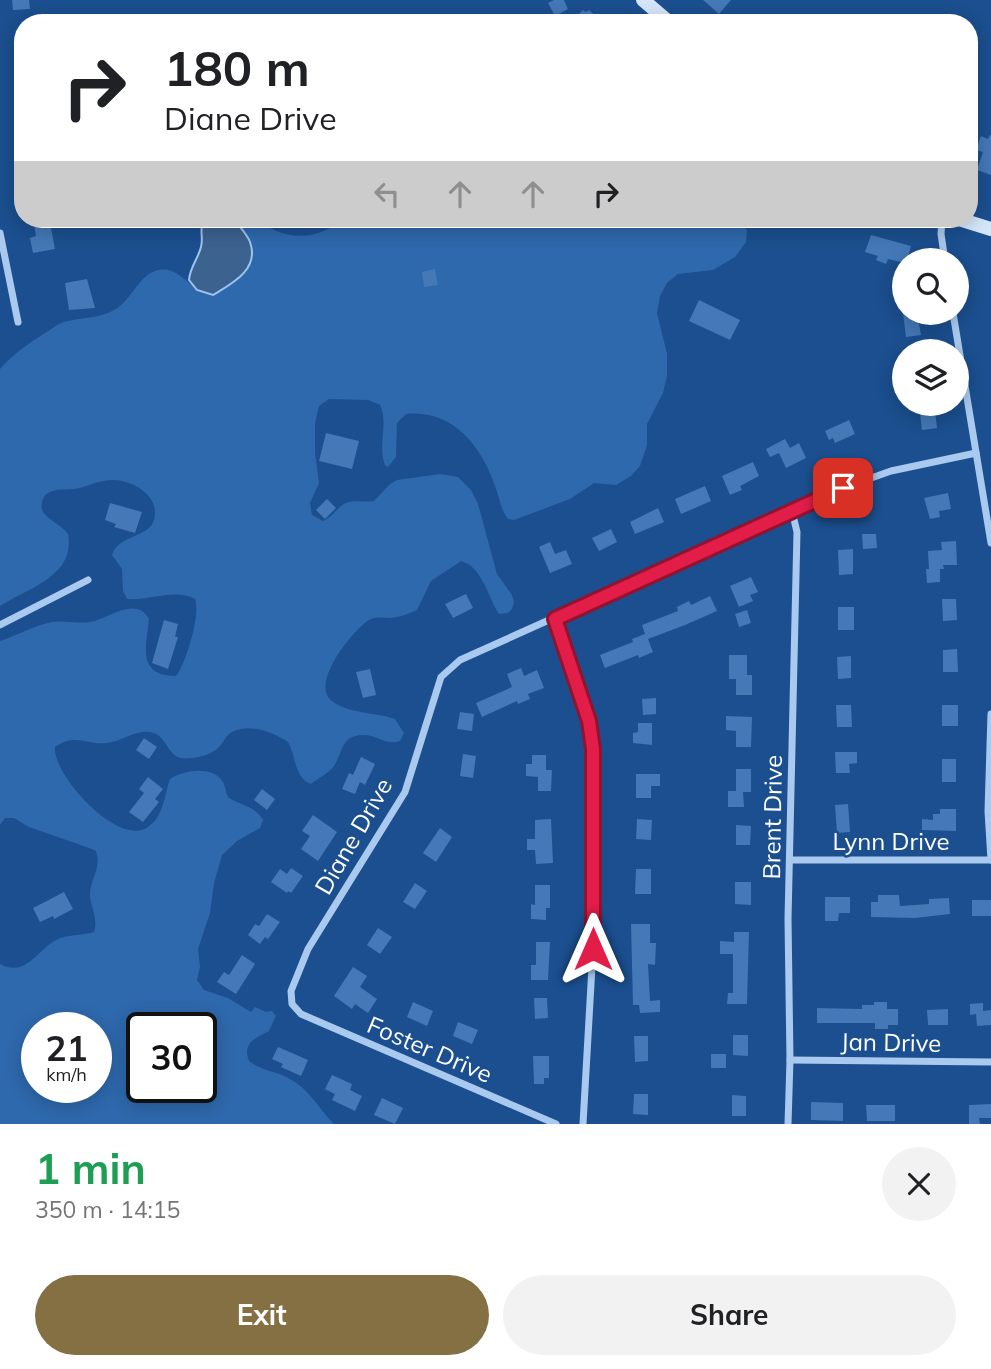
<!DOCTYPE html>
<meta charset="utf-8">
<style>
body{margin:0;font-family:Mulish,sans-serif;background:#f2f2f2;color:#202124;height:100vh;display:flex;flex-direction:column;font-size:26px;white-space:nowrap}
*{box-sizing:border-box;margin:0}
p{font-size:23px;color:#757577}
.icon{flex:none;width:38px;height:38px;fill:none;stroke:currentColor;stroke-width:2;stroke-linecap:round;stroke-linejoin:round}
.map{position:relative;height:1124px;overflow:hidden}
.panel{display:flex;flex-direction:column;background:#fff;flex:1}
.panel>*{flex:none}
.top-card{position:absolute;left:14px;top:14px;width:964px;height:214px;border-radius:28px;box-shadow:0 4px 18px #0003;background:#fff;color:#202124;overflow:hidden}
.fabs{position:absolute;left:892px;top:248px;display:grid;gap:14px}
.fabs a{display:grid;place-items:center;width:77px;height:77px;border-radius:50%;background:#fff;box-shadow:0 4px 18px #0003;font-size:35px}
.speed{position:absolute;left:21px;top:1012px;display:flex;gap:14px;font-size:35px;font-weight:700;text-align:center}
.speed>*{display:grid;place-content:center;width:91px;height:91px;border-radius:50%;background:#fff;box-shadow:0 4px 18px #0003;line-height:1}
.speed small{font-size:18px;font-weight:400}
.speed .limit{border:4px solid #111;border-radius:10px;background:#fff;color:#111}
.pin{position:absolute;display:grid;place-items:center;width:60px;height:60px;color:#fff;margin:-30px;border-radius:14px;box-shadow:0 4px 10px #0006}
.me{position:absolute;width:77px;margin:-38px;rotate:0deg;stroke-linejoin:round;filter:drop-shadow(0 0 5px #0008)}
.turn{display:flex;align-items:center;gap:24px;height:147px;padding:0 35px;font-size:32px}
.turn .icon{width:91px;height:91px;stroke-width:2.5}
.turn b{display:block;font-size:49px;line-height:60px}
.lanes{display:flex;align-items:center;height:66px;padding:0 35px;background:#0003;justify-content:center;gap:35px;direction:ltr}
.lanes .off{opacity:.35}
.round{display:grid;place-items:center;flex:none;width:74px;height:74px;border-radius:37px;background:#f2f2f2}
.overview{display:flex;align-items:center;justify-content:space-between;height:119px;padding:0 35px}
h1{font-size:42px;font-weight:700;line-height:52px;color:#1e9e55}
.button{display:flex;gap:14px;margin-top:auto;padding:14px 35px}
.button a{flex:1;height:80px;border-radius:42px;background:#847042;color:#fff;font-size:28px;font-weight:700;line-height:80px;text-align:center}
.button a+a{background:#f2f2f2;color:#202124}
.map>svg:first-child{display:block}
.green{fill:#2e69ad;fill-rule:evenodd}
.water{fill:#3c6290;stroke:#9cc4f0;stroke-width:2}
.building{fill:#4478b7}
.lines{fill:none;stroke-linecap:round;stroke-linejoin:round}
.street{stroke:#a9c9ee;stroke-width:7}
.secondary{stroke:#d6e6fa;stroke-width:14}
.route-casing{stroke:#92132f;stroke-width:18}
.route{stroke:#e11d48;stroke-width:12}
.labels{text-anchor:middle;dominant-baseline:central;stroke-width:5;stroke-linejoin:round;paint-order:stroke}
.street-label{font-size:24px;fill:#fff;stroke:#1b4f8f}
</style>
<div class="map">
<svg width="991" height="1124" viewBox="0 0 991 1124">
<rect width="100%" height="100%" fill="#1b4f8f"/>
<path class="green" d="M235,219C241,219 251,217 257,219C263,222 269,228 276,231C299,240 324,236 342,219H735L747,230L746,242L735,257L713,270L678,274L667,283L660,296L657,313L667,354V376L663,393L647,424V445L640,466L631,476L616,485L594,483L570,499L514,520L508,519C500,509 499,495 494,483C480,444 451,409 406,414L397,423L396,457L388,467L385,465C377,444 389,425 380,405L368,400L329,399L319,406L315,423V453L319,483L310,503L312,515L323,521C333,517 337,507 346,503C355,499 365,503 374,501L390,484L397,480L440,474L458,477L471,490L478,504L497,574L512,595L514,602L512,609L508,613L499,614C488,598 483,567 461,561L431,581L417,610C409,614 399,617 391,618C383,618 376,616 369,620C353,630 309,684 332,701C349,714 375,712 395,719L404,733L400,741C386,746 377,734 362,735C341,736 343,752 334,766C329,773 318,778 311,784C294,778 296,756 288,742C272,732 251,723 232,732C225,736 223,744 217,749C211,755 191,760 181,758C168,755 166,737 154,733C140,728 125,739 112,742C90,748 77,731 55,747C52,774 118,848 148,827C164,816 164,796 170,779C183,770 213,765 223,782C226,788 225,793 229,798C242,806 255,806 263,820L260,828L237,841L222,855L214,883L210,913L198,949L200,967L197,980L204,990L228,998L251,1012L255,1007L266,1012L272,1011L276,1016L269,1031C256,1038 242,1042 249,1061C261,1071 277,1071 290,1079C310,1090 319,1109 334,1124H0V964C26,978 37,950 56,940C67,934 81,936 94,932C98,920 92,910 90,897C89,879 102,870 96,851L92,849L29,827L14,818H5L0,825V641C18,635 33,626 52,622C64,620 77,624 90,622C108,619 136,595 149,619C146,647 137,676 176,676C186,663 201,614 195,599C175,588 149,601 127,599L123,591L122,569L112,555C119,532 155,540 155,513C156,493 129,479 112,480C99,480 87,487 75,489C67,490 55,488 48,493C42,496 40,506 43,512C48,520 62,525 68,534C76,576 28,588 0,606V369C14,353 28,344 45,333C52,329 57,324 64,322C82,317 99,319 116,309C132,299 140,273 159,270C182,266 188,293 216,293C225,286 238,281 245,273C259,258 243,233 235,219ZM37,1027H96V1087H37ZM142,1027H201V1087H142Z"/>
<path class="water" d="M205,219H235C239,227 247,234 250,242C260,270 231,284 213,295L197,290L189,280C190,267 198,259 201,247C204,235 198,231 205,219Z"/>
<g class="building">
<path d="M12,0H29L30,9L13,10Z"/>
<path d="M554,0H564L568,9L555,16L548,3Z"/>
<path d="M703,0H731L719,14Z"/>
<path d="M583,10L586,12L589,10L603,23H569Z"/>
<path d="M990,135H991V175L977,170L983,152L976,150L981,136L988,139Z"/>
<path d="M33,219H76V224L51,228L55,249L33,253L30,238L36,236Z"/>
<path d="M871,235L911,246L907,261L905,263L888,259L886,264L876,260L878,256L865,252Z"/>
<path d="M435,269L438,285L424,287L422,272Z"/>
<path d="M87,279L95,308L69,310L65,283Z"/>
<path d="M699,300L740,320L730,340L689,321Z"/>
<path d="M903,313H917L921,335L906,337Z"/>
<path d="M935,411L937,428L922,430L920,413Z"/>
<path d="M849,420L855,434L835,443L833,438L829,440L825,431Z"/>
<path d="M326,433L359,441L352,469L319,461Z"/>
<path d="M785,439L790,448L799,443L806,458L786,468L779,453L770,457L766,449Z"/>
<path d="M753,462L759,476L740,486L742,490L730,495L722,476Z"/>
<path d="M705,486L711,501L681,514L675,499Z"/>
<path d="M948,493L951,509L939,511L940,517L930,519L924,498Z"/>
<path d="M327,499L336,508L325,519L316,510Z"/>
<path d="M110,503L142,512L135,533L114,527L116,524L105,520Z"/>
<path d="M658,508L664,522L635,534L630,522Z"/>
<path d="M611,529L617,542L599,551L592,538Z"/>
<path d="M862,534H876L877,548L863,549Z"/>
<path d="M956,541L957,565H943L944,569H940V582L927,583L926,569H929L928,551L942,550L941,542Z"/>
<path d="M550,542L555,554L566,550L572,564L550,573L539,547Z"/>
<path d="M853,549V574L839,575L838,550Z"/>
<path d="M751,577L758,592L750,595L753,601L739,607L730,586Z"/>
<path d="M466,594L473,608L453,618L445,604Z"/>
<path d="M710,596L717,611L685,625L648,639L653,652L639,658L638,655L605,668L604,666L600,655L633,642L632,639L645,634L642,625L678,611L677,607L689,601L691,605Z"/>
<path d="M942,599H956L957,620L943,621Z"/>
<rect x="838" y="607" width="16" height="23"/>
<path d="M747,610L751,623L739,627L735,614Z"/>
<path d="M164,620L178,624L175,637H178L168,669L152,663Z"/>
<path d="M957,649L958,672H943V650Z"/>
<path d="M729,655H747V675H752V695H736V679H729Z"/>
<path d="M851,656V678L838,679L837,657Z"/>
<path d="M521,668L524,676L537,670L544,688L528,694L530,699L518,704L517,701L482,717L476,703L512,687L507,674Z"/>
<path d="M370,669L376,695L363,698L356,672Z"/>
<path d="M656,698V714L643,715L642,699Z"/>
<path d="M836,705H851L852,727H837Z"/>
<rect x="942" y="705" width="16" height="21"/>
<path d="M460,712L474,714L472,731L457,729Z"/>
<path d="M726,716L752,717L751,747H736V731L726,730Z"/>
<path d="M638,723H652V745L633,743V733L638,732Z"/>
<path d="M144,738L157,747L149,759L136,750Z"/>
<path d="M835,752H857V763L849,764L850,773H836Z"/>
<path d="M463,754L476,756L473,778L460,776Z"/>
<path d="M532,755H546V770H552L551,791H538V777L526,776V764H532Z"/>
<path d="M361,757L375,764L365,785L360,782L355,794L342,789L349,773L353,775Z"/>
<rect x="942" y="759" width="14" height="23"/>
<path d="M736,769H751V792H743L744,807H728V791H736Z"/>
<path d="M636,774H660V786H651V798H636Z"/>
<path d="M148,777L163,789L155,799L159,802L143,822L129,812L144,793L139,789Z"/>
<path d="M262,789L275,799L267,810L254,800Z"/>
<path d="M848,804L850,832L837,833L835,805Z"/>
<path d="M940,809H956V831L922,830V819L933,820V814H940Z"/>
<path d="M313,815L337,832L318,861L301,849L310,836L302,831Z"/>
<path d="M551,819L553,863L536,864L535,850H527V839H535V820Z"/>
<path d="M637,819L652,820L651,840L636,839Z"/>
<path d="M736,825L751,826L750,845H736Z"/>
<path d="M440,828L452,837L436,862L423,853Z"/>
<path d="M291,868L303,876L291,893L288,891L287,893L271,882L280,869L287,874Z"/>
<path d="M636,869H651V894H635Z"/>
<path d="M735,882H751V905L735,904Z"/>
<path d="M415,883L427,891L415,909L403,902Z"/>
<path d="M535,885H550V908H546V920L531,919V904L535,905Z"/>
<path d="M64,892L73,909L54,919L53,916L40,922L33,908Z"/>
<path d="M878,895H899L900,906L929,904V899L949,898L950,914L915,918L871,917V902H878Z"/>
<path d="M825,897H850V913H839L838,921H825Z"/>
<rect x="972" y="900" width="19" height="16"/>
<path d="M267,914L280,922L268,939L265,937L260,944L248,935L255,924L259,926Z"/>
<path d="M631,924H650V943H656L655,965L648,964L650,1001L660,1000V1012L640,1013L639,1005H633Z"/>
<path d="M378,928L392,937L380,954L367,945Z"/>
<path d="M734,932H749L747,1004H727L728,993H733V954H720V941L734,942Z"/>
<path d="M536,942H550L548,980H531V965H536Z"/>
<path d="M242,955L255,964L236,994L217,982L224,972L229,975Z"/>
<path d="M353,967L367,976L360,987L377,999L368,1013L355,1004L352,1009L334,996Z"/>
<path d="M534,998H547L548,1018L535,1019Z"/>
<path d="M413,1002L433,1011L427,1026L407,1017Z"/>
<path d="M874,1002H887V1009H898V1025H888V1029H875V1023H817V1008L862,1009V1005H874Z"/>
<path d="M983,1003V1011L991,1010V1025L977,1026L976,1014L970,1015V1004Z"/>
<path d="M948,1009V1025H928L927,1010Z"/>
<path d="M458,1022L478,1030L472,1044L453,1036Z"/>
<path d="M733,1035H748V1056L733,1055Z"/>
<path d="M634,1036H648V1061L635,1062Z"/>
<path d="M278,1047L308,1060L301,1076L281,1067L283,1064L272,1059Z"/>
<rect x="711" y="1054" width="15" height="14"/>
<path d="M533,1056H549V1078H544V1084H534Z"/>
<path d="M332,1075L352,1084L350,1090L362,1096L355,1111L332,1100L335,1094L325,1089Z"/>
<path d="M634,1094H648V1115L633,1114Z"/>
<path d="M732,1095L746,1096V1116H732Z"/>
<path d="M382,1098L403,1108L395,1124L374,1115Z"/>
<path d="M811,1102L843,1103V1121L811,1120Z"/>
<path d="M991,1104V1118H979L980,1124H969V1105Z"/>
<path d="M866,1105H895V1121H867Z"/>
</g>
<g class="lines">
<g class="street">
<path d="M942,219L941,234L945,261"/>
<path d="M0,233L18,322"/>
<path d="M953,313L991,543"/>
<path d="M555,619L589,721L593,749V949L583,1124"/>
<path d="M0,625L88,580"/>
<path d="M791,860H991"/>
<path d="M991,860L988,811L991,714"/>
<path d="M790,1060L991,1062"/>
<path d="M556,1124L301,1014L292,1004L291,991L308,949L405,792L441,677L460,660L843,488L891,471L976,453"/>
<path d="M788,1124L790,1060L788,919L797,532L792,511"/>
</g>
<g class="secondary">
<path d="M643,0L670,23"/>
<path d="M959,219L991,229"/>
</g>
</g>
<g class="lines">
<defs>
<path id="route" d="M593,949V749L589,721L555,619L843,488"/>
</defs>
<use href="#route" class="route-casing"/>
<use href="#route" class="route"/>
</g>
<g class="labels">
<g class="street-label">
<text transform="translate(772 817) rotate(-89)">Brent Drive</text>
<text transform="translate(353 836) rotate(-60)">Diane Drive</text>
<text x="891" y="841">Lynn Drive</text>
<text transform="translate(891 1042) rotate(1)">Jan Drive</text>
<text transform="translate(430 1049) rotate(23)">Foster Drive</text>
</g>
</g>
</svg>
<div class="fabs">
<a><svg class="icon" aria-label="search" viewBox="0 0 24 24"><circle cx="10" cy="10" r="6"/><path d="M15 15l6 6"/></svg></a>
<a><svg class="icon" aria-label="layers" viewBox="0 0 24 24"><path d="M12 4l9 5-9 5-9-5zM3 14l9 5 9-5"/></svg></a>
</div>
<div class="speed"><div>21<small>km/h</small></div><div class="limit">30</div></div>
<div class="pin" style="left:843px;top:488px;background:#d93025"><svg class="icon" aria-label="arrive" viewBox="0 0 24 24"><path d="M6 21V4h12l-3 4 3 4H6"/></svg></div>
<svg class="me" style="left:593px;top:949px" viewBox="-20 -20 40 40"><path d="M0-17L14 15 0 8-14 15z" fill="#e11d48" stroke="#fff" stroke-width="4"/></svg>
<div class="top-card">
<div class="turn"><svg class="icon" aria-label="right" viewBox="0 0 24 24"><path d="M7 20v-9h11M14 6l5 5-5 5"/></svg><div><b>180 m</b>Diane Drive</div></div>
<div class="lanes"><svg class="icon off" aria-label="left" viewBox="0 0 24 24"><path d="M17 20v-9H6M10 6l-5 5 5 5"/></svg><svg class="icon off" aria-label="ahead" viewBox="0 0 24 24"><path d="M12 20V5M6 11l6-6 6 6"/></svg><svg class="icon off" aria-label="ahead" viewBox="0 0 24 24"><path d="M12 20V5M6 11l6-6 6 6"/></svg><svg class="icon" aria-label="right" viewBox="0 0 24 24"><path d="M7 20v-9h11M14 6l5 5-5 5"/></svg></div>
</div>
</div>
<section class="panel">
<div class="overview"><div><h1>1 min</h1><p>350 m · 14:15</p></div><a class="round"><svg class="icon" aria-label="close" viewBox="0 0 24 24"><path d="M6 6l12 12M18 6L6 18"/></svg></a></div>
<div class="button"><a>Exit</a><a>Share</a></div>
</section>
